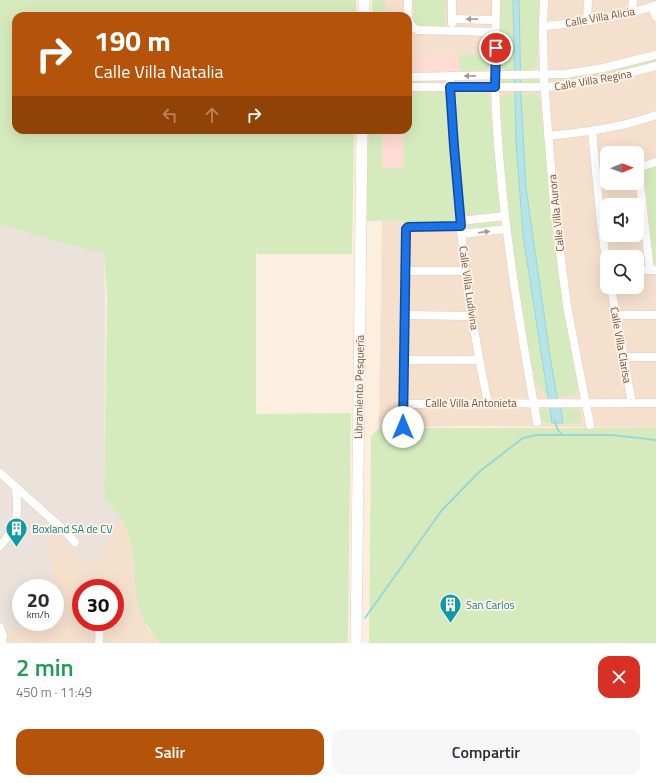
<!DOCTYPE html>
<html lang="es">
<meta charset="utf-8">
<style>
body{margin:0;font-family:"Titillium Web",sans-serif;background:#f7f7f7;color:#2b2b33;height:100vh;display:flex;flex-direction:column;font-size:15px;white-space:nowrap}
*{box-sizing:border-box;margin:0}
p{font-size:13px;color:#7c7c81}
.icon{flex:none;width:22px;height:22px;fill:none;stroke:currentColor;stroke-width:2;stroke-linecap:round;stroke-linejoin:round}
.map{position:relative;height:643px;overflow:hidden}
.sheet{display:flex;flex-direction:column;background:#fff;flex:1}
.sheet>*{flex:none}
.hud{position:absolute;left:12px;top:12px;width:400px;height:122px;border-radius:12px;box-shadow:0 4px 16px #0002;background:#b45309;color:#fff;overflow:hidden}
.needle{width:26px;rotate:89deg}
.buttons{position:absolute;left:600px;top:146px;display:grid;gap:8px}
.buttons a{display:grid;place-items:center;width:44px;height:44px;border-radius:8px;background:#fff;box-shadow:0 4px 16px #0002;font-size:20px}
.speed{position:absolute;left:12px;top:579px;display:flex;gap:8px;font-size:20px;font-weight:700;text-align:center}
.speed>*{display:grid;place-content:center;width:52px;height:52px;border-radius:50%;background:#fff;box-shadow:0 4px 16px #0002;line-height:1}
.speed small{font-size:10px;font-weight:400}
.speed .limit{border:6px solid #d22;background:#fff;color:#111}
.pin{position:absolute;display:grid;place-items:center;width:34px;height:34px;color:#fff;margin:-17px;border:2px solid #fff;border-radius:50%;box-shadow:0 1px 4px #0007}
.me{position:absolute;width:44px;margin:-22px;rotate:0deg;stroke-linejoin:round;filter:drop-shadow(0 0 3px #0008)}
.turn{display:flex;align-items:center;gap:14px;height:84px;padding:0 16px;font-size:18px}
.turn .icon{width:52px;height:52px;stroke-width:2.5}
.turn b{display:block;font-size:28px;line-height:34px}
.lanes{display:flex;align-items:center;height:38px;padding:0 16px;background:#0003;justify-content:center;gap:20px;direction:ltr}
.lanes .off{opacity:.35}
.round{display:grid;place-items:center;flex:none;width:42px;height:42px;border-radius:12px;background:#f7f7f7}
.headline{display:flex;align-items:center;justify-content:space-between;height:68px;padding:0 16px}
h1{font-size:24px;font-weight:600;line-height:30px;color:#1e9e55}
.action{display:flex;gap:8px;margin-top:auto;padding:8px 16px}
.action a{flex:1;height:46px;border-radius:12px;background:#b45309;color:#fff;font-size:16px;font-weight:600;line-height:46px;text-align:center}
.action a+a{background:#f7f7f7;color:#2b2b33}
.map>svg:first-child{display:block}
.residential{fill:#f5e0ce;fill-rule:evenodd}
.commercial{fill:#fedcd3}
.industrial{fill:#ebe2dc}
.green{fill:#d5ebbe}
.water{fill:#b4e4e7;stroke:#9ad5d9}
.lines{fill:none;stroke-linecap:round;stroke-linejoin:round}
.stream{stroke:#9ad5d9;stroke-width:2}
.street-casing{stroke:#e3ccbf;stroke-width:9}
.secondary-casing{stroke:#e9ccbb;stroke-width:12}
.street{stroke:#fff;stroke-width:8}
.secondary{stroke:#fff;stroke-width:11}
.oneway{fill:#ac9891}
.route-casing{stroke:#114b97;stroke-width:10}
.route{stroke:#1a73e8;stroke-width:7}
.labels{text-anchor:middle;dominant-baseline:central;stroke-width:3.5;stroke-linejoin:round;paint-order:stroke}
.street-label{font-size:11px;fill:#755347;stroke:#fff3e7}
.culture-label{font-size:11px;fill:#0d838f;stroke:#fff3e7;text-anchor:start}
</style>
<div class="map">
<svg width="656" height="643" viewBox="0 0 656 643">
<rect width="100%" height="100%" fill="#fdefe0"/>
<g class="residential">
<path d="M385,0H656V428L467,426L379,428L382,221V218L361,220L363,130H408V16H385ZM607,153H637V183H607ZM607,205H637V235H607ZM607,257H637V287H607Z"/>
<path d="M0,45L16,130L105,302L104,498L122,519L129,533L147,628L159,643H0ZM21,588H55V622H21ZM81,588H115V622H81Z"/>
</g>
<g class="commercial">
<path d="M408,55H459L460,71H408Z"/>
<path d="M369,130H403V168H382V134L369,133Z"/>
</g>
<path class="industrial" d="M0,45L16,130L95,245L104,253L105,302L104,498L122,519L102,552V556L104,564L95,554L85,566L70,547L54,532L48,537L54,588H21V622H41L32,626L13,630L6,629L0,621Z"/>
<g class="green">
<path d="M0,0H356V16H16V130H354L352,254H257L256,249V414L351,413L348,643H159C149,630 140,616 137,600C133,577 136,554 128,533C124,519 113,509 104,498L107,297L104,253L100,249L102,253L67,244L0,224Z"/>
<path d="M372,0H385V16H373Z"/>
<path d="M414,0H446L445,24L443,26H417L414,22Z"/>
<path d="M500,0H540L537,63L536,67L529,70L506,71L502,70L500,67Z"/>
<path d="M459,55H489V68L487,70H460Z"/>
<path d="M656,59V61C623,72 588,78 553,82L551,81L608,71Z"/>
<path d="M503,79H537L539,81L537,84H503L500,82Z"/>
<path d="M442,92L446,95L457,218L453,223L404,224V220L366,221L369,133L382,134V168H404V130H408V104H410V93Z"/>
<path d="M459,93H486L489,95L500,209L498,212L469,215L464,212L455,96Z"/>
<path d="M535,94L540,98L555,248L568,334L578,389L575,395C555,399 540,396 533,375L514,262L505,180L500,100L501,96L504,95Z"/>
<path d="M656,166V264L653,259L644,171L645,169Z"/>
<path d="M495,221L496,224L495,226L471,228L468,226L470,224Z"/>
<path d="M561,408L580,409L581,423L563,424Z"/>
<path d="M544,409H549L552,423H541L539,413L541,410Z"/>
<path d="M379,428H656V643H369L371,436Z"/>
</g>
<path class="water" d="M513,0H519L521,96L526,188L550,356L557,397L560,403L563,423H552L523,235L516,142Z"/>
<g class="lines">
<g class="stream">
<path d="M555,421L557,428L562,435H612L656,440"/>
<path d="M365,618L442,510L479,472L523,438L536,435H562"/>
</g>
<defs>
<g id="street">
<path d="M408,0C408,12 405,25 418,30L492,32"/>
<path d="M496,0C496,29 494,59 495,88C499,200 517,311 537,422"/>
<path d="M544,0L543,26L544,80L554,205L567,306L590,425"/>
<path d="M652,6L656,17"/>
<path d="M632,12L633,0"/>
<path d="M452,19L492,20"/>
<path d="M587,21L588,0"/>
<path d="M452,23V0"/>
<path d="M543,26C581,23 620,18 656,5"/>
<path d="M450,76C454,186 465,296 488,403"/>
<path d="M408,77L565,74L603,68L656,55"/>
<path d="M408,87H548L605,79L656,66"/>
<path d="M592,131L601,223L607,267"/>
<path d="M548,136C585,132 621,128 656,115"/>
<path d="M638,167L650,270"/>
<path d="M637,168L656,162"/>
<path d="M597,175L607,173"/>
<path d="M460,221L505,216"/>
<path d="M462,234L506,229"/>
<path d="M637,270H654"/>
<path d="M406,271H466"/>
<path d="M611,287L632,403"/>
<path d="M405,315L472,316"/>
<path d="M616,315H656"/>
<path d="M623,357H656"/>
<path d="M404,360H479"/>
<path d="M403,404L656,403"/>
<path d="M403,427L406,229L408,227H461"/>
<path d="M0,473L66,532L75,542"/>
<path d="M0,546C4,541 10,535 13,528C19,516 17,501 16,488"/>
<path d="M0,627L3,636L2,643"/>
<path d="M99,643L100,622"/>
</g>
<g id="secondary">
<path d="M364,16V0"/>
<path d="M356,643L362,130"/>
</g>
</defs>
<use href="#street" class="street-casing"/>
<use href="#secondary" class="secondary-casing"/>
<use href="#street" class="street"/>
<use href="#secondary" class="secondary"/>
</g>
<defs><path id="oneway-solid" d="M-6-.8H1V-3.2L6.5 0L1 3.2V.8H-6Z"/></defs>
<g class="oneway">
<use href="#oneway-solid" transform="translate(472 19) rotate(-179)"/>
<use href="#oneway-solid" transform="translate(470 76) rotate(179)"/>
<use href="#oneway-solid" transform="translate(484 232) rotate(-7)"/>
</g>
<g class="lines">
<defs>
<path id="route" d="M403,427L406,229L408,227L461,226L454,146L450,87H495L496,48"/>
</defs>
<use href="#route" class="route-casing"/>
<use href="#route" class="route"/>
</g>
<defs>
<symbol id="building-pin" viewBox="-11 -11 22 30"><path d="M0 17L-7.5 6A9.5 9.5 0 1 1 7.5 6Z" fill="#0f9aa8" stroke="#fff3e7"/><path d="M-4-6H4V6H1V3H-1V6H-4ZM-2.5-4.3h1.7v1.8h-1.7ZM.8-4.3h1.7v1.8H.8ZM-2.5-1h1.7V.8h-1.7ZM.8-1h1.7V.8H.8Z" fill="#fff"/></symbol>
</defs>
<g fill-rule="evenodd">
<use href="#building-pin" x="4" y="516" width="25" height="34"/>
<use href="#building-pin" x="438" y="592" width="25" height="34"/>
</g>
<g class="labels">
<g class="street-label">
<text transform="translate(600 17) rotate(-10)">Calle Villa Alicia</text>
<text transform="translate(593 80) rotate(-10)">Calle Villa Regina</text>
<text transform="translate(556 213) rotate(-96)">Calle Villa Aurora</text>
<text transform="translate(469 288) rotate(82)">Calle Villa Ludivina</text>
<text transform="translate(621 345) rotate(80)">Calle Villa Clarisa</text>
<text transform="translate(359 387) rotate(-89)">Libramiento Pesquería</text>
<text x="471" y="403">Calle Villa Antonieta</text>
</g>
<g class="culture-label">
<text x="32" y="529">Boxland SA de CV</text>
<text x="466" y="605">San Carlos</text>
</g>
</g>
</svg>
<div class="buttons">
<a><svg class="needle" viewBox="-14 -14 28 28"><path d="M0-13l5 13h-10z" fill="#e53935"/><path d="M0 13l5-13h-10z" fill="#7c7c81"/></svg></a>
<a><svg class="icon" aria-label="sound" viewBox="0 0 24 24"><path d="M4 9h4l5-4v14l-5-4H4zM17 9q2 3 0 6"/></svg></a>
<a><svg class="icon" aria-label="search" viewBox="0 0 24 24"><circle cx="10" cy="10" r="6"/><path d="M15 15l6 6"/></svg></a>
</div>
<div class="speed"><div>20<small>km/h</small></div><div class="limit">30</div></div>
<div class="pin" style="left:496px;top:48px;background:#d93025"><svg class="icon" aria-label="arrive" viewBox="0 0 24 24"><path d="M6 21V4h12l-3 4 3 4H6"/></svg></div>
<svg class="me" style="left:403px;top:427px" viewBox="-20 -20 40 40"><circle r="19" fill="#fff"/><path d="M0-13L10 11 0 6-10 11z" fill="#1a73e8"/></svg>
<div class="hud">
<div class="turn"><svg class="icon" aria-label="right" viewBox="0 0 24 24"><path d="M7 20v-9h11M14 6l5 5-5 5"/></svg><div><b>190 m</b>Calle Villa Natalia</div></div>
<div class="lanes"><svg class="icon off" aria-label="left" viewBox="0 0 24 24"><path d="M17 20v-9H6M10 6l-5 5 5 5"/></svg><svg class="icon off" aria-label="ahead" viewBox="0 0 24 24"><path d="M12 20V5M6 11l6-6 6 6"/></svg><svg class="icon" aria-label="right" viewBox="0 0 24 24"><path d="M7 20v-9h11M14 6l5 5-5 5"/></svg></div>
</div>
</div>
<section class="sheet">
<div class="headline"><div><h1>2 min</h1><p>450 m · 11:49</p></div><a class="round" style="background:#d93025;color:#fff"><svg class="icon" aria-label="close" viewBox="0 0 24 24"><path d="M6 6l12 12M18 6L6 18"/></svg></a></div>
<div class="action"><a>Salir</a><a>Compartir</a></div>
</section>
